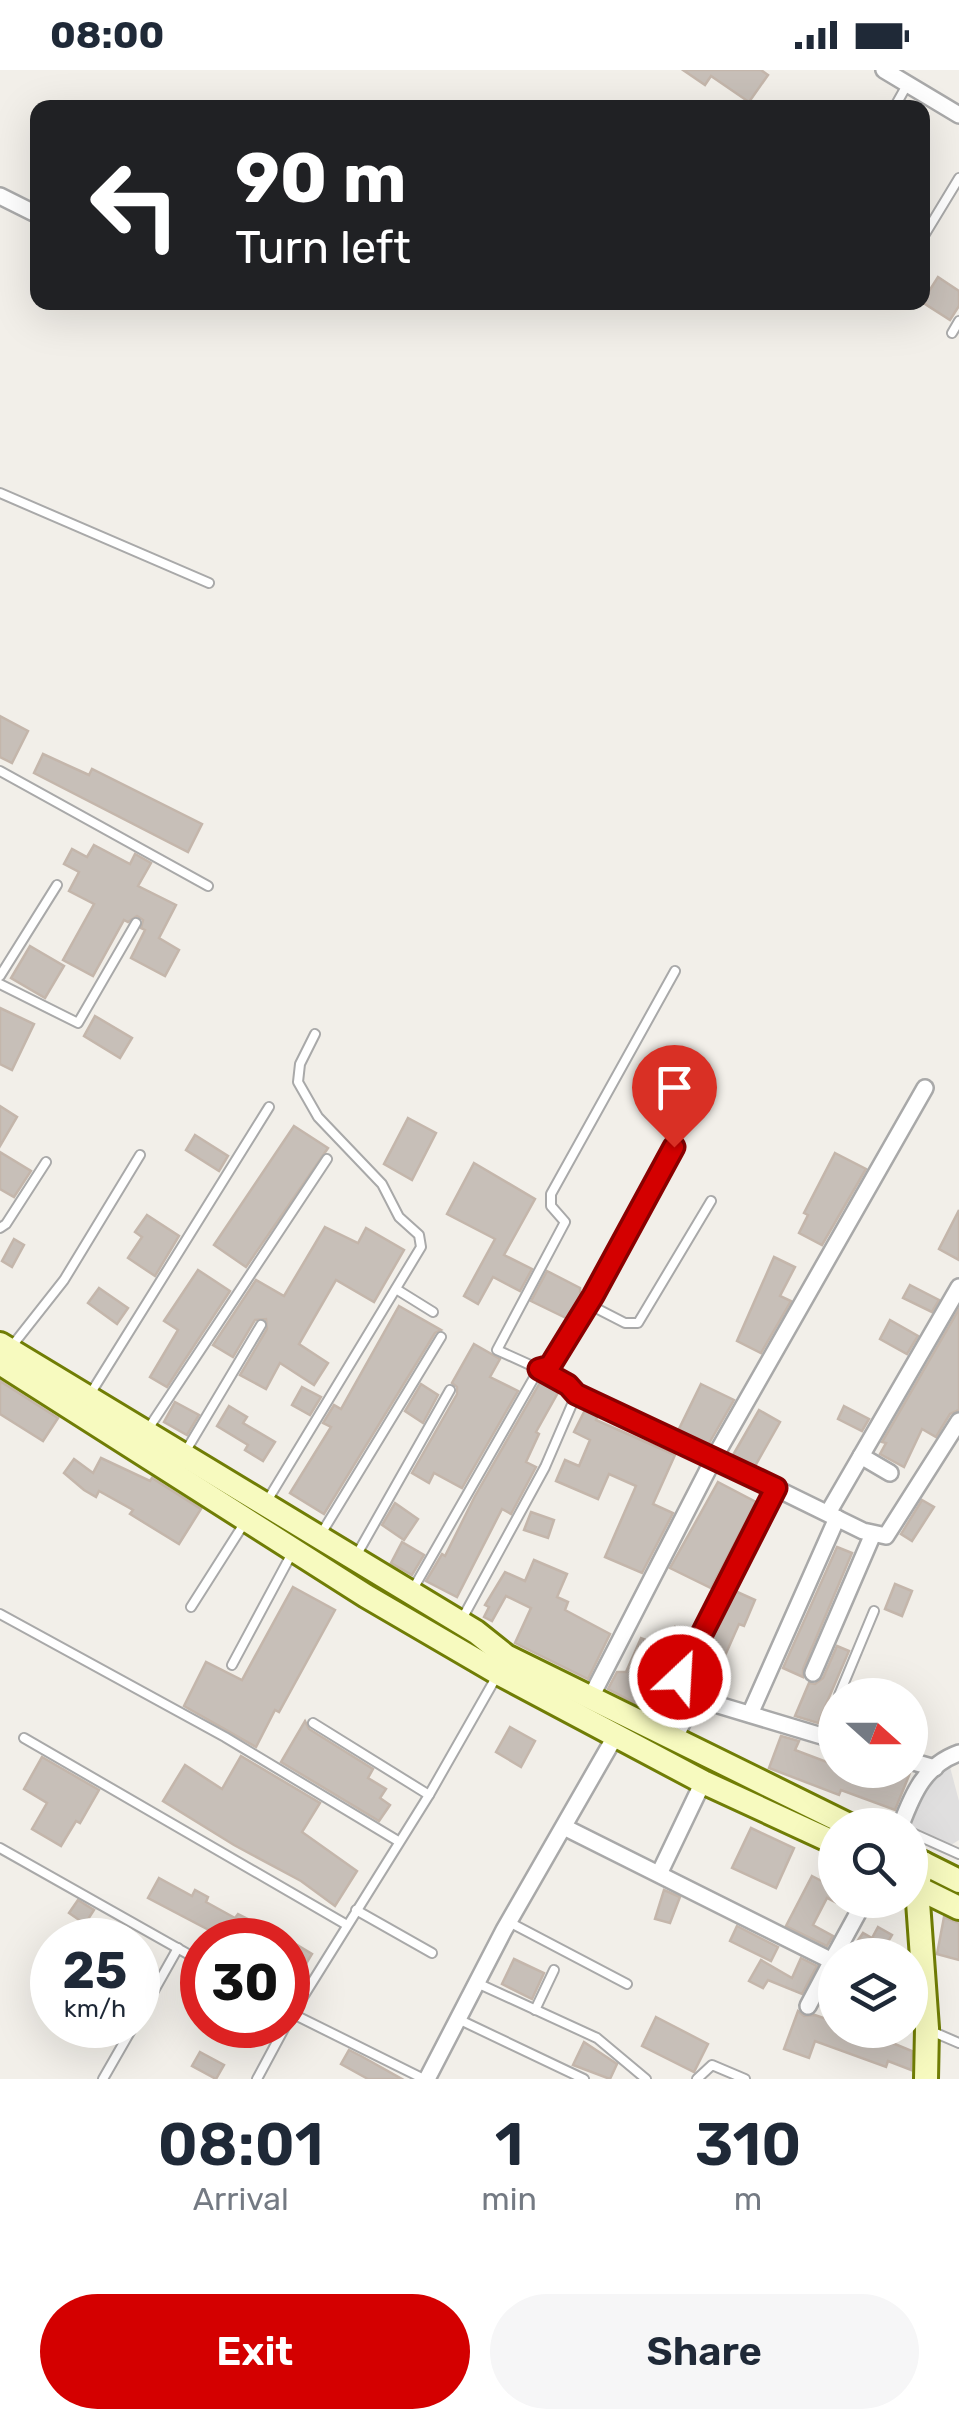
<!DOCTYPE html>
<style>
body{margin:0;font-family:Rubik,sans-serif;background:#f6f6f7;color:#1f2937;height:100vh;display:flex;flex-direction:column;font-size:38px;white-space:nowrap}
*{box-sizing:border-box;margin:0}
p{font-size:32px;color:#747a83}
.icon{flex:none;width:55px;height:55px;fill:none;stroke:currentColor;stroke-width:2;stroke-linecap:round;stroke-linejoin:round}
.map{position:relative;height:2009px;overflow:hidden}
.panel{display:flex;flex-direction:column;background:#fff;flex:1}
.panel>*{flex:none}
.hud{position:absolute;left:30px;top:30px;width:900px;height:210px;border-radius:20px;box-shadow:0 10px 40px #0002;background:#202124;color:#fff;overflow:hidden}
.needle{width:65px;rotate:111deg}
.controls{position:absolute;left:818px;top:1608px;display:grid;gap:20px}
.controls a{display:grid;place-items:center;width:110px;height:110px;border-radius:50%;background:#fff;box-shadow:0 10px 40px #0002;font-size:50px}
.speed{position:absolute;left:30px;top:1848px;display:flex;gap:20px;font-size:50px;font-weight:700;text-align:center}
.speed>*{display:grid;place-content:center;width:130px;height:130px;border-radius:50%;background:#fff;box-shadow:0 10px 40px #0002;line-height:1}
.speed small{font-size:25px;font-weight:400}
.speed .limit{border:15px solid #d22;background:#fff;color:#111}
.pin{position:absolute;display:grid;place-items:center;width:85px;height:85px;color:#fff;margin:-102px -42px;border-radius:50% 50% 50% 0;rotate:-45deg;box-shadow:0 0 10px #0007}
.pin .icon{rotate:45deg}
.me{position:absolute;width:110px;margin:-55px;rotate:25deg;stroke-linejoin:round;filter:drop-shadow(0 0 8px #0008)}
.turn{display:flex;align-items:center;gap:35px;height:210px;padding:0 40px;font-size:45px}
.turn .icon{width:130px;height:130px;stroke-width:2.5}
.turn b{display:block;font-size:70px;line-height:85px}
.eta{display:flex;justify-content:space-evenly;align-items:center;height:170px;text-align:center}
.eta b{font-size:60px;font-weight:600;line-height:70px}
.primary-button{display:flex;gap:20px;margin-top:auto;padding:20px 40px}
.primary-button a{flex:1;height:115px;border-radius:60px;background:#d40000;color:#fff;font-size:40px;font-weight:600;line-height:115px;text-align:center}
.primary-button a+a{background:#f6f6f7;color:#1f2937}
.status{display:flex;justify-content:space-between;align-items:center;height:70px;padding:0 50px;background:#fff;direction:ltr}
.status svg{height:28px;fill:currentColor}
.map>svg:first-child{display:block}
.residential{fill:#e0dfdf}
.building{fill:#c7bfb8;stroke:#c4b6ab;stroke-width:2.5}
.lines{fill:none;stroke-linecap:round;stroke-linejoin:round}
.lane-casing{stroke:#a9a9a9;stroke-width:12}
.street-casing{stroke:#a9a9a9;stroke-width:20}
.secondary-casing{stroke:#707d05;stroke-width:28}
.lane{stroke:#fff;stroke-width:8}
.street{stroke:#fff;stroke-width:15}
.secondary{stroke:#f7fabf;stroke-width:22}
.route-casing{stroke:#8a0000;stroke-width:25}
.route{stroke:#d40000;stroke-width:18}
</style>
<div class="status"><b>08:00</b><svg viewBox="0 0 49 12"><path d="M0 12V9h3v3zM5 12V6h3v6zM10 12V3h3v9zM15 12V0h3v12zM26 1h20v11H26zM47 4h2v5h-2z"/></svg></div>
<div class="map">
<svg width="959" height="2009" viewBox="0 0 959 2009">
<rect width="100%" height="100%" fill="#f2efe9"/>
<path class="residential" d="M950,1697L959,1731V1770L946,1778L913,1765L912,1754L925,1716L943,1698Z"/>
<g class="building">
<path d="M683,0H761L768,5L749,32L711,6L705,15Z"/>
<path d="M938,207L959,221V236L950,250L922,232Z"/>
<path d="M0,646L28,661L12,693L0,687Z"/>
<path d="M43,684L89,705L92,699L202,754L188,782L34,703Z"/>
<path d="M94,775L130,794L135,784L151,793L138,816L176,835L159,868L179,880L165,906L131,888L145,860L141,858L143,850L137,846L128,852L124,850L93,906L63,890L94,834L69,821L79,802L64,794L72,779L87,787Z"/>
<path d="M30,876L64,896L45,928L11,908Z"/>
<path d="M0,938L34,954L12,1000L0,994Z"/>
<path d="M95,946L132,968L120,988L84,966Z"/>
<path d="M0,1036L17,1047L0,1076Z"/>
<path d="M408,1048L436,1063L412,1110L384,1094Z"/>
<path d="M294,1056L328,1078L246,1197L214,1175Z"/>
<path d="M195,1065L228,1086L219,1101L186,1080Z"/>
<path d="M0,1082L31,1101L14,1127L0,1119Z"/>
<path d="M835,1083L866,1099L822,1175L799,1163L808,1145L804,1143Z"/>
<path d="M474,1093L535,1129L504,1185L532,1199L520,1221L493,1207L478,1234L464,1226L495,1169L447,1144Z"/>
<path d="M959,1140V1190L939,1179Z"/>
<path d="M147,1145L179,1166L155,1206L128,1188L142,1167L135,1162Z"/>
<path d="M325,1157L358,1173L366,1158L404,1180L374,1232L336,1210L299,1274L328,1293L314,1315L280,1293L266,1319L240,1305L267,1259L266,1249L255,1250L233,1287L213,1275L256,1210L284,1226Z"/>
<path d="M14,1169L24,1175L12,1197L2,1191Z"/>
<path d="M774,1187L795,1197L780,1226L791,1231L761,1283L737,1271Z"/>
<path d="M198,1200L230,1221L167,1317L150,1307L178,1260L164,1251Z"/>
<path d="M547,1201L580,1218L581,1232L570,1250L531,1231Z"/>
<path d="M910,1215L939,1230L932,1242L903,1228Z"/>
<path d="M99,1218L128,1238L117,1254L88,1233Z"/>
<path d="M399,1236L441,1260L435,1263L324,1444L290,1423L331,1357L323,1353L334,1335L341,1339Z"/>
<path d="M959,1239V1340L950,1344L936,1367L922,1359L904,1397L880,1384L886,1373L882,1372Z"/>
<path d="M890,1250L918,1266L907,1284L880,1269Z"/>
<path d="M474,1274L500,1289L490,1307L518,1321L462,1418L434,1403L429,1413L412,1403L457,1324V1317L452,1313Z"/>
<path d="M542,1309L560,1319L536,1362L539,1364L526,1392L536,1397L511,1444L502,1439L457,1527L426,1511L442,1484L445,1486L475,1426Z"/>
<path d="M0,1311L58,1348L43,1371L0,1344Z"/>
<path d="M421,1314L438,1325L423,1353L405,1341Z"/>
<path d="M701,1314L734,1330L707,1377L677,1363Z"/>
<path d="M302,1317L321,1327L310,1345L292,1335Z"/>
<path d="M175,1332L199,1345L187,1365L164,1352Z"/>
<path d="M229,1336L247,1347L243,1353L275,1372L263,1391L245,1380L248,1375L217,1356Z"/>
<path d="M844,1336L869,1349L862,1361L838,1349Z"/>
<path d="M585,1340L597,1347L596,1350L675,1385L653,1434L673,1443L642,1503L605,1487L636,1416L609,1404L598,1429L556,1411L565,1390L579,1396L590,1370L574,1362Z"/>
<path d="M759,1340L780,1352L755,1396L733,1385Z"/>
<path d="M101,1388L150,1411L152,1408L201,1439L179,1474L130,1444L133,1440L99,1421L96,1427L84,1420L64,1403L74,1389L93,1403Z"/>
<path d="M718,1412L756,1432L711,1518L670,1498Z"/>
<path d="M922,1430L934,1437L912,1471L901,1464Z"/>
<path d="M395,1433L418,1449L404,1470L382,1455Z"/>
<path d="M531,1442L554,1450L548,1468L524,1460Z"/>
<path d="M402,1472L424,1485L412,1505L391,1493Z"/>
<path d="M837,1477L852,1483L803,1599V1607L783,1598Z"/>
<path d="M534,1490L567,1504L557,1527L568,1532L565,1540L610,1564L588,1609L515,1573L531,1538L506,1526L492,1551L484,1547L489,1537L485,1535L505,1502L525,1511Z"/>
<path d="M895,1514L912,1521L902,1546L885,1539Z"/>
<path d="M293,1517L335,1540L279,1642L275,1640L256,1677L184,1636L206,1592L242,1610Z"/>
<path d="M735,1521L755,1530L744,1556L739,1554L712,1615L696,1609L695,1611L693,1603Z"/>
<path d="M675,1557L688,1563L671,1596L670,1606L652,1598L637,1634L608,1619L617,1602H626L641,1568L666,1578Z"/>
<path d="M837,1576L849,1581L818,1653L795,1646L809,1613L815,1614L823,1608Z"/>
<path d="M674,1621L682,1630L671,1650L663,1647Z"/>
<path d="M305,1651L309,1659L373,1699L368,1708L386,1719L380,1728L390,1735L379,1751L281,1692Z"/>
<path d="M510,1657L535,1671L521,1697L496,1682Z"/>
<path d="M781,1666L799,1671L795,1680L835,1695V1700L857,1704L859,1700L910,1703L895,1740L841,1720L839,1725L769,1698Z"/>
<path d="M241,1686L320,1733L302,1762L357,1801L335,1836L301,1811L234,1775L163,1731L185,1695L222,1719Z"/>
<path d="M42,1687L99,1720L80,1753L76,1751L61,1776L32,1759L47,1733L24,1719Z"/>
<path d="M751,1758L794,1778L776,1818L732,1798Z"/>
<path d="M812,1806L835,1818V1832L827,1828L813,1855L833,1866L827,1876L786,1856Z"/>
<path d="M159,1808L192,1826L195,1820L208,1827L206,1832L235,1848L238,1844L289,1870L312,1884L298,1907L288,1901V1870H228L148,1828Z"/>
<path d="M664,1820L680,1827L670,1853L655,1849Z"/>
<path d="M78,1830L94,1840L85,1854L69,1843Z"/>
<path d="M944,1847L959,1853V1890L937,1884Z"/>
<path d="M737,1856L778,1877L771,1891L730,1871Z"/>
<path d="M878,1857L892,1865L885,1877L879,1874L873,1885H848L863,1863L872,1868Z"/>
<path d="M801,1888L817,1896L802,1924L768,1910L763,1918L749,1911L761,1890L792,1908Z"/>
<path d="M514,1889L544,1903L532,1929L502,1914Z"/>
<path d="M798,1941L804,1946L815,1945L835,1952V1960H895L890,1972L912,1981L911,2000L888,1991L886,1997L815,1971L809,1988L784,1979Z"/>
<path d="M656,1947L708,1974L694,2002L642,1976Z"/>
<path d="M584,1972L617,1994L610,2009L573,1995Z"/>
<path d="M349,1980L361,1986L402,2009H368L341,1994Z"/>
<path d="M200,1982L224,1995L216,2009L192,1996Z"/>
</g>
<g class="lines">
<defs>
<g id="lane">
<path d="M894,38L907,15"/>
<path d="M922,169L959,108"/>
<path d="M952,263L959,251"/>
<path d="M0,423L209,513"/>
<path d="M0,701L208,816"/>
<path d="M0,906L57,815"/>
<path d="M0,914L78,953L136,853"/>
<path d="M674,1077L593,1226L550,1297L539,1299L497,1280L565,1152L551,1136V1124L675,901"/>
<path d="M0,1158L6,1154L46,1092"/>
<path d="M396,1219L433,1242"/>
<path d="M588,1234L625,1253H638L711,1131"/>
<path d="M12,1276L64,1210L140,1085"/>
<path d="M576,1325L712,1388"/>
<path d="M89,1326L269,1037"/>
<path d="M148,1359L327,1089"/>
<path d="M184,1384L261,1255"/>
<path d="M267,1431L421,1177L419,1165L399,1147L382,1114L318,1047L298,1012L300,994L315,964"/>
<path d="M321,1464L441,1267"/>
<path d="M356,1486L450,1320"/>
<path d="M413,1519L539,1299L568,1315L576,1325L545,1397L462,1549"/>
<path d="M191,1537L245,1452"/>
<path d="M0,1544L225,1667L398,1771"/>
<path d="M232,1595L291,1485"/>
<path d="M839,1625L874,1541"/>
<path d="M313,1653L429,1725"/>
<path d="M821,1666L835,1634"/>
<path d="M24,1668L347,1855"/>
<path d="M910,1762L959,1784"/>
<path d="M0,1778L202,1892"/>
<path d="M356,1840L432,1883"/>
<path d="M509,1852L627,1914"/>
<path d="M477,1913L597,1968L646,2009"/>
<path d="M535,1940L554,1900"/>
<path d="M289,1942L424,2009"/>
<path d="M138,1949L178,1878"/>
<path d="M458,1949L584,2009"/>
<path d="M288,1951L429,1725L498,1604"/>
<path d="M931,1961L959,1973"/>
<path d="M103,2009L134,1955"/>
<path d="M257,2009L286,1955"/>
<path d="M697,2009L712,1995L745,2009"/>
</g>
<g id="street">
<path d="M884,0L959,45"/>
<path d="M0,126L38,145"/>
<path d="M861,1386L890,1403"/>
<path d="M714,1388L863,1461L886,1466L959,1351"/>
<path d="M828,1443L959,1217"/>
<path d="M813,1603L873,1464"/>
<path d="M695,1628L683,1614L681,1601L776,1418"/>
<path d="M590,1629L714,1388L925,1018"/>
<path d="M750,1644L837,1448"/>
<path d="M674,1669L695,1628L835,1670"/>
<path d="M910,1691L935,1698"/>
<path d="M901,1755C913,1723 925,1695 959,1683"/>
<path d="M564,1757L832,1891"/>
<path d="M659,1804L703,1712"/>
<path d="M835,1885L865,1830"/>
<path d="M808,1936L835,1885"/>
<path d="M427,2009L504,1860L616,1665"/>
</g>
<g id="secondary">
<path d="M0,1274L476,1562L506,1586L849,1755"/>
<path d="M0,1293L366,1526L498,1603L703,1712L835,1773"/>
<path d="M913,1788L959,1811"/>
<path d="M923,1793L917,1818L927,1958L926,2009"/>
<path d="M910,1814L959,1838"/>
</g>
</defs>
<use href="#lane" class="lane-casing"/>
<use href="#street" class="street-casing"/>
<use href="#secondary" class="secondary-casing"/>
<use href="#lane" class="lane"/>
<use href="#street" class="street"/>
<use href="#secondary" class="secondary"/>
</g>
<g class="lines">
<defs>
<path id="route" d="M674,1077L593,1226L550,1296L539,1299L568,1315L576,1324L776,1418L680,1607"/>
</defs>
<use href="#route" class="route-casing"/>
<use href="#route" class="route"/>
</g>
</svg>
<div class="controls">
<a><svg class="needle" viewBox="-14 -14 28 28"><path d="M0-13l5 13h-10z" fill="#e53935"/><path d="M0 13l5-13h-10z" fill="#747a83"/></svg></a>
<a><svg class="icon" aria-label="search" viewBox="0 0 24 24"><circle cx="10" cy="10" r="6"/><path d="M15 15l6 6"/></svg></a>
<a><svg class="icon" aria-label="layers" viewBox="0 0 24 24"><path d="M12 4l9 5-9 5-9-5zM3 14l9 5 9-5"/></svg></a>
</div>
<div class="speed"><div>25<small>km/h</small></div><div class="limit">30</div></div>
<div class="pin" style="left:674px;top:1077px;background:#d93025"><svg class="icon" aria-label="arrive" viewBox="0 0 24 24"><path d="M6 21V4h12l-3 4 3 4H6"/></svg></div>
<svg class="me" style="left:680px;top:1607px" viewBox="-20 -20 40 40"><circle r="17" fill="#d40000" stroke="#fff" stroke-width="3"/><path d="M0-11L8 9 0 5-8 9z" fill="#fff"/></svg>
<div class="hud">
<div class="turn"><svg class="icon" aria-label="left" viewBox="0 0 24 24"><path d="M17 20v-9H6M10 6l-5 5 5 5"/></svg><div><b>90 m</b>Turn left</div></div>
</div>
</div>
<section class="panel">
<div class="eta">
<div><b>08:01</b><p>Arrival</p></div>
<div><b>1</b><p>min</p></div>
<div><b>310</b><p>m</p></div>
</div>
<div class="primary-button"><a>Exit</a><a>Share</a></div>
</section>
